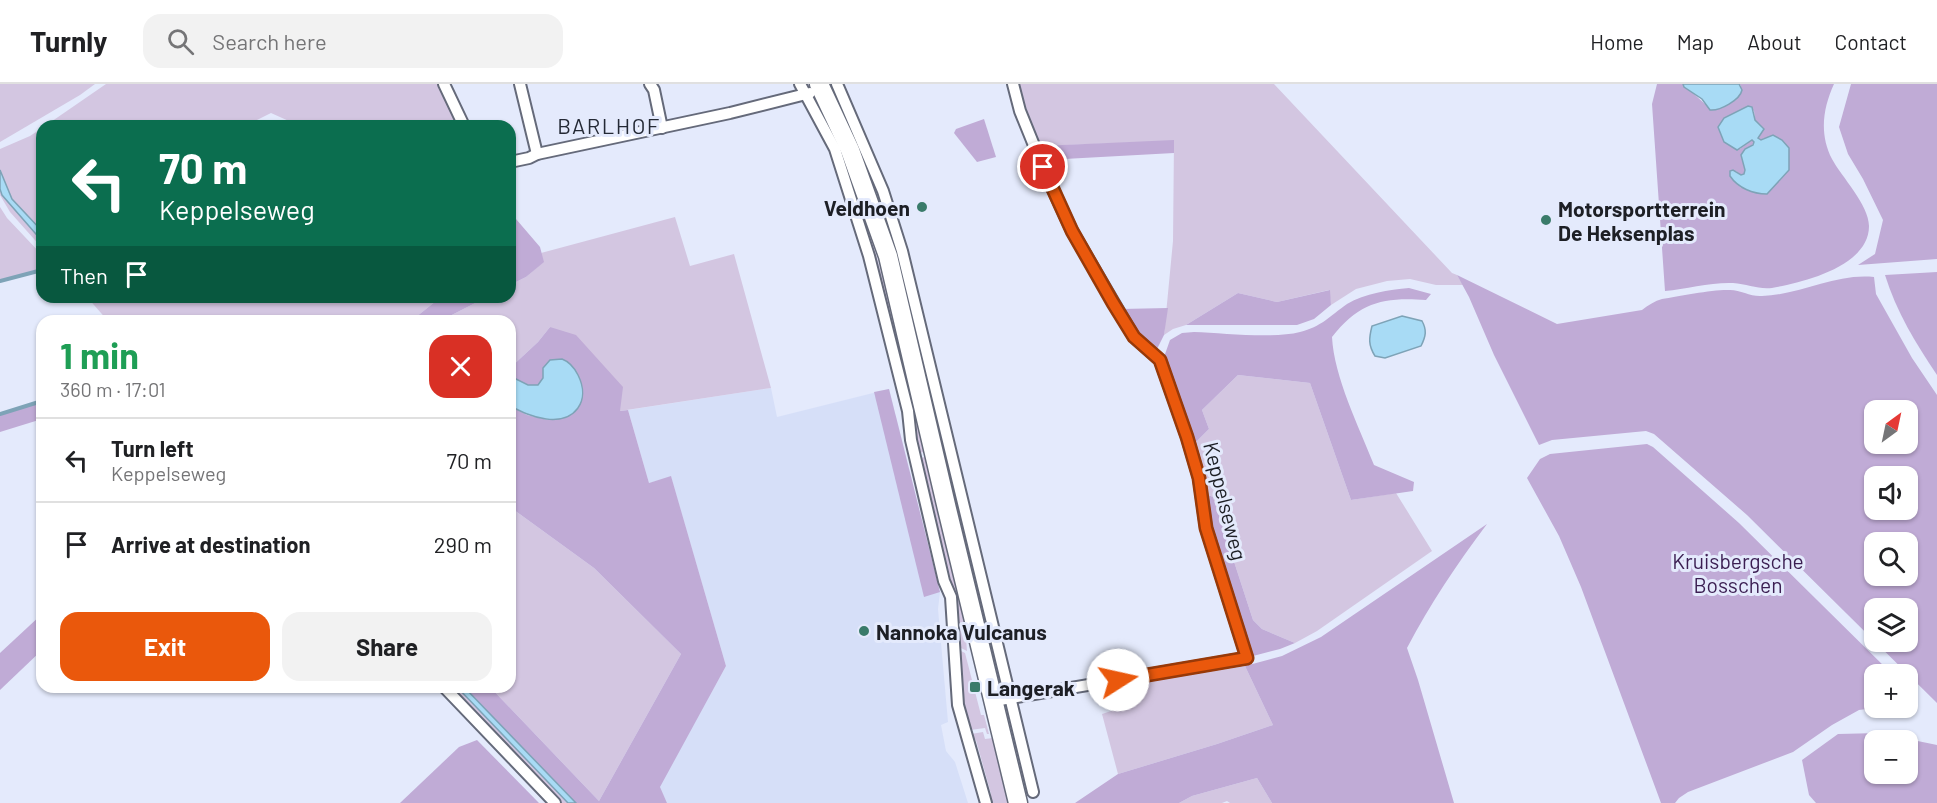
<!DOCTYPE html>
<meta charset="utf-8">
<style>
body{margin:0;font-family:Barlow,sans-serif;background:#f2f2f2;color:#202124;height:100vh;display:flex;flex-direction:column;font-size:22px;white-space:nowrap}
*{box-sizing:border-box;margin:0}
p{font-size:20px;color:#757577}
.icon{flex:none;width:33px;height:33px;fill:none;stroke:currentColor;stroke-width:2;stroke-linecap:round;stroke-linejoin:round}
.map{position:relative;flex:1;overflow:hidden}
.drawer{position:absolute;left:36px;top:231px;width:480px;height:378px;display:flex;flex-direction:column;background:#fff;border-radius:18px;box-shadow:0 2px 4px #0004}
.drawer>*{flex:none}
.guide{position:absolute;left:36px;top:36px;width:480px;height:183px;border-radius:18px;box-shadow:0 2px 4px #0004;background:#0b6e4f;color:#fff;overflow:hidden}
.needle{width:39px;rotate:33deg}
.tools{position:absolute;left:1864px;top:316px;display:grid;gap:12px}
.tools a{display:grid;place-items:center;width:54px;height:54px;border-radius:12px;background:#fff;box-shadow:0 2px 4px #0004;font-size:30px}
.pin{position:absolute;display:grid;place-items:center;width:51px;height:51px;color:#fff;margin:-26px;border:3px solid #fff;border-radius:50%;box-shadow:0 2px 6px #0007}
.me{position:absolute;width:66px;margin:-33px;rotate:80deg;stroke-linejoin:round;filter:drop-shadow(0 0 4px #0008)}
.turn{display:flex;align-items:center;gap:21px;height:126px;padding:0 24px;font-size:27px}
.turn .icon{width:78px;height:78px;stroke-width:2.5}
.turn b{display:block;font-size:42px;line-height:51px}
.then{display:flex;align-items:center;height:57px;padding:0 24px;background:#0003;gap:12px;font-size:22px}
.round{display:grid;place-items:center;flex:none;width:63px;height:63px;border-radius:18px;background:#f2f2f2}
.head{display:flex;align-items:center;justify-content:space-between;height:102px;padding:0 24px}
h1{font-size:36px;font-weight:700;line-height:45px;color:#1e9e55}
.action{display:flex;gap:12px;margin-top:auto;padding:12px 24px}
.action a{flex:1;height:69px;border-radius:18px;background:#ea580c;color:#fff;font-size:24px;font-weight:700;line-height:69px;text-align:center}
.action a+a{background:#f2f2f2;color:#202124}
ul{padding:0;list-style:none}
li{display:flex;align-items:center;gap:18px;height:84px;padding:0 24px;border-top:2px solid #e0e0e0}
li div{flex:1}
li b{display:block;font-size:22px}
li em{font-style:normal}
header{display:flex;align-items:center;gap:36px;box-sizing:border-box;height:84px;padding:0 30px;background:#fff;border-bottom:2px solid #e0e0e0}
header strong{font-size:28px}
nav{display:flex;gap:33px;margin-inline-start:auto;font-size:21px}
.search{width:420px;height:54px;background:#f2f2f2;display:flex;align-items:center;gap:15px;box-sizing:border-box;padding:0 21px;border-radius:18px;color:#757577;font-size:22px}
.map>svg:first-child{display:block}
.built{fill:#d6dff8}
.green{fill:#d3c6e1}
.forest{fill:#c0abd6;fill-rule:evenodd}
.water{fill:#a8dbf5;stroke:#7ea3b7;stroke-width:1.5}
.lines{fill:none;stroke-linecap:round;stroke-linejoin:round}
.stream{stroke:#7ea3b7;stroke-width:4}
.street-casing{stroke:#656a7a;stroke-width:14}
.primary-casing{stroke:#656a7a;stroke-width:21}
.street{stroke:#fff;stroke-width:10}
.primary{stroke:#fff;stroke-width:18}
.route-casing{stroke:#983908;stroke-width:15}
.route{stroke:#ea580c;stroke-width:10}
.poi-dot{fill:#3a7b6a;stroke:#e4eafc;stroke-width:2}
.labels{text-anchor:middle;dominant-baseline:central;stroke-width:6;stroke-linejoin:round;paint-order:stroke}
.poi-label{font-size:21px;font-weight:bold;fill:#1d1f25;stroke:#e4eafc;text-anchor:start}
.street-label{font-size:21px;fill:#1d1f25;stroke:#e4eafc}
.park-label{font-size:21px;fill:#3b1e52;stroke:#e4eafc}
.neighbourhood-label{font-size:22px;letter-spacing:1.5px;fill:#242935;stroke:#e4eafc}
</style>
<header>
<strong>Turnly</strong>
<div class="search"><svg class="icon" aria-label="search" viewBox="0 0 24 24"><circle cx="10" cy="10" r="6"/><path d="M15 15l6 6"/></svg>Search here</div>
<nav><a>Home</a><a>Map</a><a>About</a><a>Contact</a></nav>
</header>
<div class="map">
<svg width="1937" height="719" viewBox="0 0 1937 719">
<rect width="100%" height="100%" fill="#e4eafc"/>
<path class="built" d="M771,304L777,333L889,305L940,508L938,525L948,638L941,641L946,667L955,678L968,719H667L659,703L726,582L671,393L649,399L628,326Z"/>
<g class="green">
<path d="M0,0H95L80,11L0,58Z"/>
<path d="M106,0H441L462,42H300L271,29L245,42H45Z"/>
<path d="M1015,0H1274L1452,189L1457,191L1463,201H1436L1410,195L1387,197L1356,205L1331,221L1329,206L1277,218L1238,209L1186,241L1173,245L1164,251L1173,157L1174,57L1040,62Z"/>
<path d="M42,44V164L10,128L0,111V65L30,52Z"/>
<path d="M831,44C876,148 900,258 924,368L919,369L915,352L916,343C892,243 871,140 829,45Z"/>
<path d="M0,123L7,134L42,171V186L0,197Z"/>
<path d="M675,133L690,182L734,170L771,304L620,327L550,243L538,258L510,284V237H440L487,213H510V201L526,193L543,178L541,169Z"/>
<path d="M87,213H441L411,237H108Z"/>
<path d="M1238,291L1310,299L1351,416L1396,409L1432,467L1317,547L1295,559L1262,545L1253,536L1213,413L1206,410L1193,361L1209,345L1202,326Z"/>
<path d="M945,368L994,573L997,579L994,580L942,369Z"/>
<path d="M925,373L964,529L967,567L959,563L958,516L957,509L949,496L920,374Z"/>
<path d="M510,423L594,484L681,570L599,717L490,603H510Z"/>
<path d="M959,566L965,569L981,631H984L989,650H987L985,644L970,646L962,608Z"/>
<path d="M1245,582L1273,641L1217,660L1118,690L1102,630L1114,626L1110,604Z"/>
<path d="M452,603H457L568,719H562Z"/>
<path d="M983,648L985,655L993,654L1008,710V719H990L989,715L991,710L976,656L972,654L971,650Z"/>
<path d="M1257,694L1272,719H1230L1227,717L1222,719H1179L1192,712Z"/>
</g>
<g class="forest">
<path d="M1657,0H1683L1705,20L1723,21L1736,16L1741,2L1739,0H1834C1823,24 1819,50 1832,75C1841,92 1869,121 1869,142C1869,181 1808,197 1777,203C1761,207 1749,200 1733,199C1712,198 1686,205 1665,207L1652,20ZM1748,22L1754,27L1755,36L1761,42L1758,54L1761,56L1764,54L1789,86L1767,110H1760L1740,103L1736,87L1741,91L1744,90L1745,86L1741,71L1754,59L1752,56L1740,65L1724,34Z"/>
<path d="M1851,0H1937V175L1858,181L1875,170L1883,136L1863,95L1848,70L1839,43Z"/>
<path d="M984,35L996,73L977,78L954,49L956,45Z"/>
<path d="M1174,56V69L1046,76L1040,62Z"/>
<path d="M510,102L516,135L540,163L544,178L526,193L510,201V172L513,164L510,158Z"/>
<path d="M1937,188V291C1916,260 1896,227 1885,191Z"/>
<path d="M1457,191L1557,240L1642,226C1648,221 1655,217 1662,215C1679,212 1715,205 1730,206C1741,206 1751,213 1762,212C1800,211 1835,189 1874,193L1876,210L1912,274L1937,311V619L1747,431L1654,350L1646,347L1552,356L1539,361L1494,271L1469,213ZM1875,327H1908V360H1875ZM1875,393H1908V426H1875ZM1875,459H1908V492H1875ZM1875,525H1908V558H1875Z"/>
<path d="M1409,204L1431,210L1426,216C1383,213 1360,218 1332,253C1334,293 1359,343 1374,381L1414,398L1413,407L1351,416L1310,299L1238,291L1202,326L1209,345L1193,361L1164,273L1170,256L1182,249L1194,248C1223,249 1273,255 1300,248C1321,243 1330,232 1347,220C1365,209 1389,206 1409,204Z"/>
<path d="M1330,206L1331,221L1314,235L1297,241H1186L1238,209L1277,218Z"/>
<path d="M441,213H487L440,237H411Z"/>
<path d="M1168,224L1164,251L1156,267L1138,253L1121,225Z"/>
<path d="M550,243L576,251L623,303L620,327L628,326L649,399L671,392L726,582L660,703L667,719H576L464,603H490L599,717L681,570L594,484L510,423V322L527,331L548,336L543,294L538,301H528L510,292V284L538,258Z"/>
<path d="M889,305L940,508L924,513L874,308Z"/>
<path d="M42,317V335L0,348V330Z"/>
<path d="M1647,360L1653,363L1739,439L1893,591H1875V624L1859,626L1832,641L1793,668L1688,708L1679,714L1675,719H1661L1581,503L1559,452L1527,394L1540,375L1550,370Z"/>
<path d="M1206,410L1213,413L1253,536L1262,545L1295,559L1280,565L1253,572L1207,428Z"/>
<path d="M1487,440C1457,480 1430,520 1407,564L1418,596L1454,719H1272L1257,694L1192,712L1179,719H1075L1118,690L1217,660L1273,641L1245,582L1282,572L1321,553Z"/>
<path d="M42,530V566L0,606V569Z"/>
<path d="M1879,649L1937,661V719H1816L1809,711L1802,676L1838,650ZM1875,657H1908V690H1875Z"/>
<path d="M477,656L539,719H400L459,663Z"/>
</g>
<g class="water">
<path d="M1683,0H1739L1742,6C1740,16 1720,27 1710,26L1702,15L1684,3Z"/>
<path d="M1748,22L1752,23L1755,36L1764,45L1758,54L1761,56L1773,51L1782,56L1789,64V86L1767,110C1753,110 1738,104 1730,92V87L1733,86L1741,91L1744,90L1745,86L1741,71L1745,65L1753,61L1754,58L1752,56L1737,66L1724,58L1718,43L1724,34Z"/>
<path d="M0,86L12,115L42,147V157L2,111L0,105Z"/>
<path d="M1402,232L1422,237C1427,246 1426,252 1421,262L1385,274L1375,272C1368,261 1369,254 1372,242Z"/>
<path d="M562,275C570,278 574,283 578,291C591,317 575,339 546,335C532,333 522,328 510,322V292L528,301H538L543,294V284L550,276Z"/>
<path d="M457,603H464L576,719H568Z"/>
</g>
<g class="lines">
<g class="stream">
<path d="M0,197L42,186"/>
<path d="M0,330L42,317"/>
</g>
<defs>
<g id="street">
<path d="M444,0L464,42"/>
<path d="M520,0L537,70"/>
<path d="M650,0L654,6L662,44"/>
<path d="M800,0L835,65L869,172L908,327L911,356L944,497L951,513L958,621L986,719"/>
<path d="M837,0L883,107L902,167L1033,708"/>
<path d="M510,78L529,74L537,70L730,29L810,9"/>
<path d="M444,603L555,719"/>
<path d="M994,617L1247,574L1206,444L1199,394L1187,353L1160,276L1134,253L1072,147L1044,86L1020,27L1013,0"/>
</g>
<path id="primary" d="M819,0L850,66L888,172L947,425L1018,719"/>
</defs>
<use href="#street" class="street-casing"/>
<use href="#primary" class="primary-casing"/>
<use href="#street" class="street"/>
<use href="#primary" class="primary"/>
</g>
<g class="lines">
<defs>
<path id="route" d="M1043,83L1072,147L1113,219L1134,253L1160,276L1187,353L1199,394L1206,444L1247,574L1118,596"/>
</defs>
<use href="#route" class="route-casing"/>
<use href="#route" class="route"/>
</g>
<g class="poi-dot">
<circle cx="922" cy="123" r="6"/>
<circle cx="1546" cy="136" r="6"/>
<circle cx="864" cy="547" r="6"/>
<rect x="969" y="597" width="12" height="12" rx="3"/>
</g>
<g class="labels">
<g class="poi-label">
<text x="910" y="123" text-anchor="end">Veldhoen</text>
<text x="1558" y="124">Motorsportterrein<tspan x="1558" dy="24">De Heksenplas</tspan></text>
<text x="876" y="547">Nannoka Vulcanus</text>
<text x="987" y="603">Langerak</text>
</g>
<g class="street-label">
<text transform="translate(1226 417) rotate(76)">Keppelseweg</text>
</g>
<g class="park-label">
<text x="1738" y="476">Kruisbergsche<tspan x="1738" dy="24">Bosschen</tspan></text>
</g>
<g class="neighbourhood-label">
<text x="609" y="41">BARLHOF</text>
</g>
</g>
</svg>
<div class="tools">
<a><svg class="needle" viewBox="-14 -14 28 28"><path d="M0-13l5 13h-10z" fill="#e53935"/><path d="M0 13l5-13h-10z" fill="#757577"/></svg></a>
<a><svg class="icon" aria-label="sound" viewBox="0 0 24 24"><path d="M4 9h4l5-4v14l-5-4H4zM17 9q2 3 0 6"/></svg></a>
<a><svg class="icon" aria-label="search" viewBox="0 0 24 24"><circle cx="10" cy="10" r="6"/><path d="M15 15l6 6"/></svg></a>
<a><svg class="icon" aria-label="layers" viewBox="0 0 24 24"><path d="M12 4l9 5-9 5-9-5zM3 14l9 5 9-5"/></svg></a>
<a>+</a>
<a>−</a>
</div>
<div class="pin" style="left:1043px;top:83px;background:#d93025"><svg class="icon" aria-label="arrive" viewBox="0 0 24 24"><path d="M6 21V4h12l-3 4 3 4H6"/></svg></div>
<svg class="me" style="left:1118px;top:596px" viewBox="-20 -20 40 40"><circle r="19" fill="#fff"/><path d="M0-13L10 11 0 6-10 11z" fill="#ea580c"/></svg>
<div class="guide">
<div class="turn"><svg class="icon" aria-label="left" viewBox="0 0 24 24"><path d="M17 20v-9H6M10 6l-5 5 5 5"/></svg><div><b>70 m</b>Keppelseweg</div></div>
<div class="then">Then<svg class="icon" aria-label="arrive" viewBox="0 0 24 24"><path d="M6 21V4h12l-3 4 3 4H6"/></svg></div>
</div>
<section class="drawer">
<div class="head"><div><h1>1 min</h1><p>360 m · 17:01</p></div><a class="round" style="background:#d93025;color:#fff"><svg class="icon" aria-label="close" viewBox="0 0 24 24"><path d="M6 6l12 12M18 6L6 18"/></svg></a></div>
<ul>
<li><svg class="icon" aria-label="left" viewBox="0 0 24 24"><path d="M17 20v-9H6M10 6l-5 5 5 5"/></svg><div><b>Turn left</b><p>Keppelseweg</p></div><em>70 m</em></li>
<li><svg class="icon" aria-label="arrive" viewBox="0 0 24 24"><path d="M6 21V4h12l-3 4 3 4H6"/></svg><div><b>Arrive at destination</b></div><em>290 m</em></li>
</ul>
<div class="action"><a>Exit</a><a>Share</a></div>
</section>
</div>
